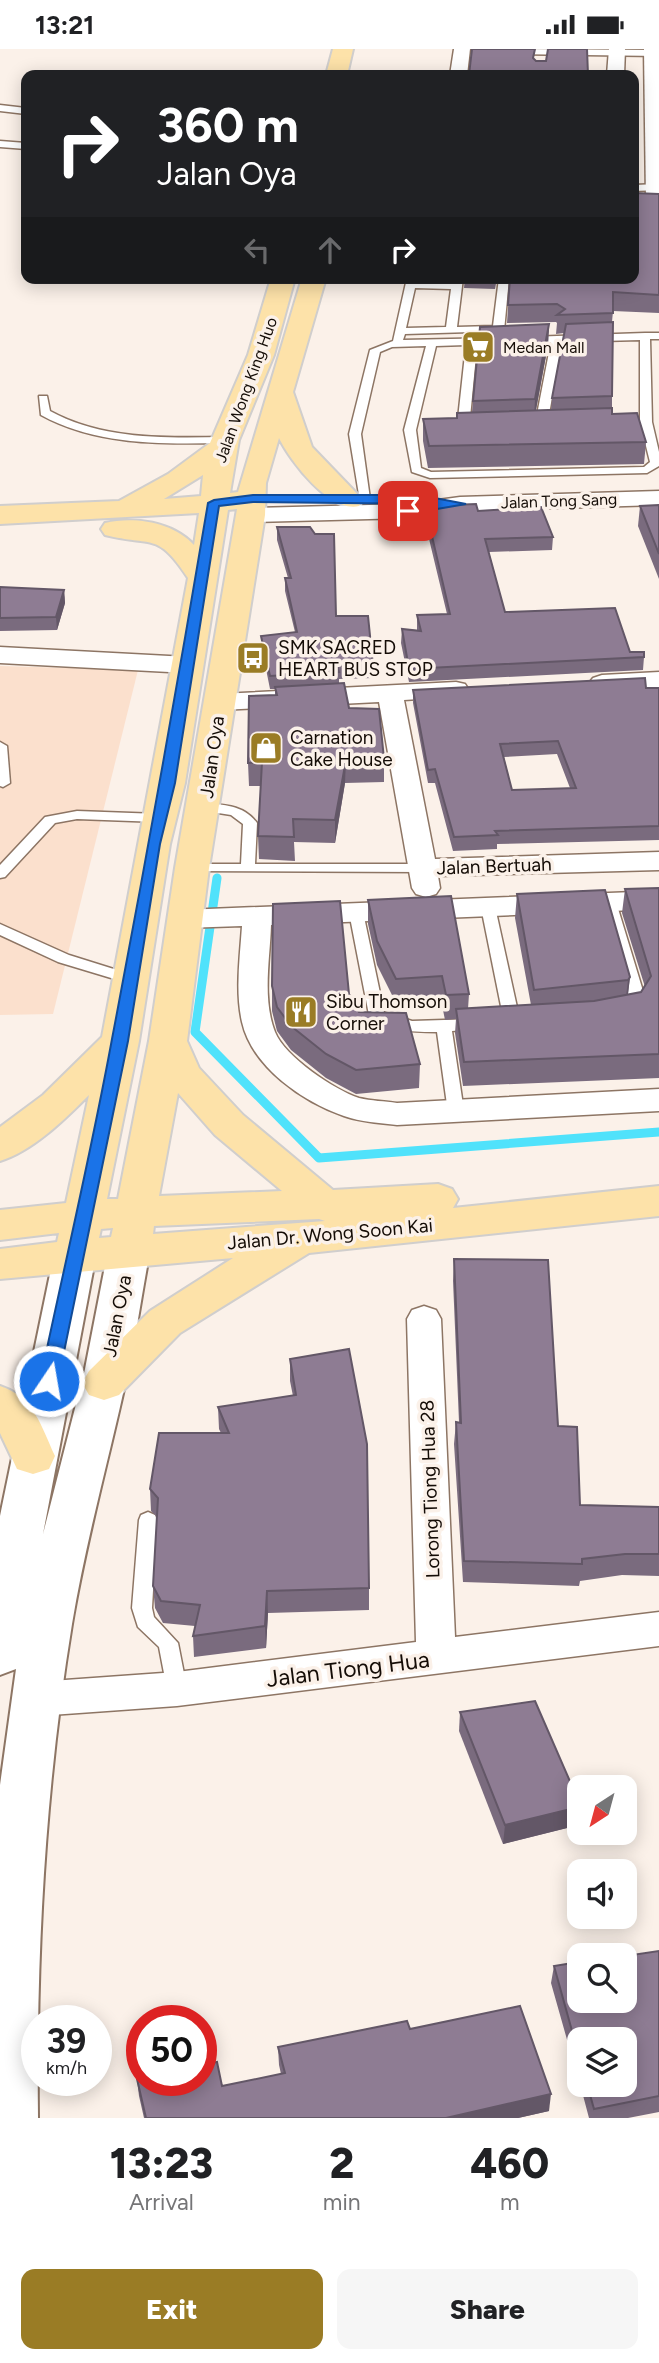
<!DOCTYPE html>
<style>
body{margin:0;font-family:Figtree,sans-serif;background:#f6f6f6;color:#202124;height:100vh;display:flex;flex-direction:column;font-size:26px;white-space:nowrap}
*{box-sizing:border-box;margin:0}
p{font-size:23px;color:#757577}
.icon{flex:none;width:38px;height:38px;fill:none;stroke:currentColor;stroke-width:2;stroke-linecap:round;stroke-linejoin:round}
.map{position:relative;height:2069px;overflow:hidden}
.details{display:flex;flex-direction:column;background:#fff;flex:1}
.details>*{flex:none}
.banner{position:absolute;left:21px;top:21px;width:618px;height:214px;border-radius:14px;box-shadow:0 4px 18px #0003;background:#202124;color:#fff;overflow:hidden}
.needle{width:46px;rotate:216deg}
.tools{position:absolute;left:567px;top:1726px;display:grid;gap:14px}
.tools a{display:grid;place-items:center;width:70px;height:70px;border-radius:14px;background:#fff;box-shadow:0 4px 18px #0003;font-size:35px}
.speed{position:absolute;left:21px;top:1956px;display:flex;gap:14px;font-size:35px;font-weight:700;text-align:center}
.speed>*{display:grid;place-content:center;width:91px;height:91px;border-radius:50%;background:#fff;box-shadow:0 4px 18px #0003;line-height:1}
.speed small{font-size:18px;font-weight:400}
.speed .limit{border:10px solid #d22;background:#fff;color:#111}
.pin{position:absolute;display:grid;place-items:center;width:60px;height:60px;color:#fff;margin:-30px;border-radius:14px;box-shadow:0 4px 10px #0006}
.me{position:absolute;width:77px;margin:-38px;rotate:12deg;stroke-linejoin:round;filter:drop-shadow(0 0 5px #0008)}
.turn{display:flex;align-items:center;gap:24px;height:147px;padding:0 21px;font-size:32px}
.turn .icon{width:91px;height:91px;stroke-width:2.5}
.turn b{display:block;font-size:49px;line-height:60px}
.lanes{display:flex;align-items:center;height:66px;padding:0 21px;background:#0003;justify-content:center;gap:35px;direction:ltr}
.lanes .off{opacity:.35}
.eta{display:flex;justify-content:space-evenly;align-items:center;height:119px;text-align:center}
.eta b{font-size:42px;font-weight:800;line-height:49px}
.action{display:flex;gap:14px;margin-top:auto;padding:14px 21px}
.action a{flex:1;height:80px;border-radius:14px;background:#9a7c25;color:#fff;font-size:28px;font-weight:800;line-height:80px;text-align:center}
.action a+a{background:#f6f6f6;color:#202124}
.status{display:flex;justify-content:space-between;align-items:center;height:49px;padding:0 35px;background:#fff;direction:ltr}
.status svg{height:19px;fill:currentColor}
.map>svg:first-child{display:block}
.built{fill:#fbe0cd}
.lines{fill:none;stroke-linecap:round;stroke-linejoin:round}
.stream{stroke:#50e2fb;stroke-width:9}
.lane-casing{stroke:#8d7564;stroke-width:3}
.street-casing{stroke:#8d7564;stroke-width:3}
.secondary-casing{stroke:#8d7564;stroke-width:4}
.primary-casing{stroke:#d0cecd;stroke-width:4}
.lane{fill:#fff;fill-rule:evenodd}
.street{fill:#fff;fill-rule:evenodd}
.secondary{fill:#fff;fill-rule:evenodd}
.primary{fill:#fde2a9;fill-rule:evenodd}
.wall{fill:#7a6b7e;fill-rule:evenodd}
.shaded-wall{fill:#635767}
.building{fill:#8e7c93;stroke:#635767;stroke-width:2;fill-rule:evenodd}
.route{fill:#1a73e8;stroke:#114b97;stroke-width:2}
.labels{text-anchor:middle;dominant-baseline:central;stroke-width:7;stroke-linejoin:round;paint-order:stroke}
.far-poi-label{font-size:16px;fill:#140c06;stroke:#fbf1e9;text-anchor:start}
.far-street-label{font-size:16px;fill:#140c06;stroke:#fbf1e9}
.poi-label{font-size:19px;fill:#140c06;stroke:#fbf1e9;text-anchor:start}
.street-label{font-size:19px;fill:#140c06;stroke:#fbf1e9}
.near-street-label{font-size:23px;fill:#140c06;stroke:#fbf1e9}
</style>
<div class="status"><b>13:21</b><svg viewBox="0 0 49 12"><path d="M0 12V9h3v3zM5 12V6h3v6zM10 12V3h3v9zM15 12V0h3v12zM26 1h20v11H26zM47 4h2v5h-2z"/></svg></div>
<div class="map">
<svg width="659" height="2069" viewBox="0 0 659 2069">
<rect width="100%" height="100%" fill="#fbf1e9"/>
<path class="built" d="M0,617L138,621L53,965L0,966Z"/>
<g class="lines">
<path class="stream" d="M217,829L195,983L319,1109L659,1083"/>
<defs>
<g id="lane">
<path d="M513,0L659,1V7L510,5L509,3Z"/>
<path d="M0,56L26,59V65L0,62Z"/>
<path d="M0,92L26,94V100L0,98Z"/>
<path d="M659,135V141L634,142V136Z"/>
<path d="M407,229H417L416,233L452,234L453,229H463L457,278L493,277L499,229H509L504,282L405,285L403,291L498,289L503,292L498,295L477,296L469,379L463,382L457,379L466,296L436,297L416,381L421,419L431,423L644,418L650,413L640,373V291L562,293L547,376L541,379L535,376L551,293L528,294L523,291L528,288L645,284H659V290H650L652,373L659,403V417L647,424L430,429L412,423L404,381L426,297L392,298L380,303L361,385L370,450L364,453L360,452L349,385L370,301L393,292ZM415,239L451,240L446,278L406,279Z"/>
<path d="M39,347H47L50,362C103,391 166,389 225,388L231,391L225,394C163,395 97,397 41,366Z"/>
<path d="M0,693L7,697L10,734L3,738L0,737Z"/>
<path d="M204,754C224,756 244,756 257,774L255,815H422L429,819L422,823L187,822L185,819L192,815H241L243,775L231,766L199,761L197,758L199,755Z"/>
<path d="M77,762L159,765L166,769L159,773L77,770L55,774L5,828L0,829V816L45,768Z"/>
<path d="M609,848L616,853L646,952L635,967L630,968L622,963L630,952L602,853Z"/>
<path d="M488,853L495,858L520,972L512,977L504,972L481,858Z"/>
<path d="M356,858L363,863L384,963L412,972L476,970L484,975L476,980L452,982L464,1063L462,1067H450L448,1063L437,983C416,983 384,983 369,966L349,863Z"/>
<path d="M0,875L69,906L136,927L139,930L131,935L58,913L0,886Z"/>
<path d="M148,1463L155,1466L157,1471L152,1559L154,1568L178,1594L187,1640L184,1646L177,1649L170,1646L167,1640L159,1598L138,1578L132,1559L139,1471L141,1466Z"/>
</g>
<g id="street">
<path d="M454,0H470L467,26H450Z"/>
<path d="M609,0H625L624,26H607Z"/>
<path d="M644,0H659V157L656,158L646,152Z"/>
<path d="M659,442V456L460,462L408,469L251,473L243,471L239,466L243,461L251,459L408,455L460,448Z"/>
<path d="M0,598L188,608L197,611L201,616L197,621L188,624L0,614Z"/>
<path d="M659,623V639L602,642L593,639L589,634L593,629L602,626Z"/>
<path d="M456,633L465,635L469,641L465,647L404,651L435,810L659,803V821L438,827L440,839L436,845L426,848L416,845L412,839L379,653L220,661L211,659L207,653L211,647L220,645Z"/>
<path d="M659,842V860L271,876C270,910 262,950 275,983C285,1008 335,1041 359,1049C371,1052 385,1052 397,1054L659,1040V1062L397,1076C379,1074 361,1073 344,1067C303,1053 252,1018 242,973C235,942 240,908 242,877L184,879L174,877L169,870L174,863L184,861Z"/>
<path d="M424,1257L436,1261L441,1270L455,1588L659,1563V1597L177,1657L37,1667L23,1662L17,1650L23,1638L37,1633L177,1623L416,1593L407,1270L412,1261Z"/>
</g>
<path id="secondary" d="M129,1187L144,1191L150,1202C142,1242 137,1282 128,1322C110,1406 86,1490 72,1575C45,1739 36,1906 38,2069H0V1736L16,1620L0,1626V1467L54,1206L60,1195L75,1191L90,1195L96,1206L43,1485L85,1320L108,1202L114,1191Z"/>
<g id="primary">
<path d="M333,0H353L347,26H326Z"/>
<path d="M271,229H295L274,306L239,391L230,444L238,443L302,229H326L293,343L312,398L363,451L359,457C330,464 291,413 279,389L266,434L265,466L209,819L187,992L199,1019L243,1066L333,1141L438,1135L452,1140L458,1150L453,1159L659,1137V1167L309,1204L180,1284L119,1346L104,1351L89,1346L82,1334L89,1322L150,1262L233,1209L0,1230V1200L57,1193L59,1184L0,1191V1161L66,1154L89,1046C65,1070 33,1102 0,1112V1078L43,1046L102,988L188,529C157,482 153,498 105,486L101,480L105,474C134,467 173,473 194,496L199,464L0,475V457L119,452L168,425L210,394L248,306ZM203,426L201,447L164,450ZM237,460L175,819L149,992L118,1150H107L139,992L170,795L185,734L228,461ZM178,1044L215,1086L282,1142L159,1147ZM319,1170L325,1172L153,1185L154,1177ZM113,1179L111,1188L99,1189L101,1180Z"/>
<path d="M0,1337C34,1348 41,1377 55,1407L49,1420L33,1425L17,1420L0,1384Z"/>
</g>
</defs>
<use href="#lane" class="lane-casing"/>
<use href="#street" class="street-casing"/>
<use href="#secondary" class="secondary-casing"/>
<use href="#primary" class="primary-casing"/>
<use href="#lane" class="lane"/>
<use href="#street" class="street"/>
<use href="#secondary" class="secondary"/>
<use href="#primary" class="primary"/>
</g>
<g class="wall">
<path d="M659,145V264L613,262L612,273V365L646,393L644,415L428,419L423,392V370L457,369L472,363L473,352L549,275L548,296L536,361H551L552,349L564,284L556,285L557,274L556,273L507,274L510,229Z"/>
<path d="M465,229H497L495,240L464,239Z"/>
<path d="M659,456V530L638,477L640,457Z"/>
<path d="M425,457L478,462L553,488L552,501L489,503L505,563L644,608L643,621L409,633L401,594L402,580L417,581V566L447,565L424,469Z"/>
<path d="M277,478L336,567L373,616V629L339,630V635L349,659L384,710V733L345,734L335,794L294,793L295,812L259,810L258,787L261,737H249L248,714L275,646V640H270L262,600L261,587L295,583L285,542V529H288L277,491Z"/>
<path d="M0,538L64,541L65,554L57,581L0,582Z"/>
<path d="M659,639V791L497,795V800L453,802L435,734H428L413,654V641ZM557,705L570,739L512,741L504,708Z"/>
<path d="M659,839V1029L463,1037L455,984L456,970L445,971L441,951L396,954L377,916L368,875V851L469,945L468,960L531,956L515,869L517,845L630,928L628,946L641,943L645,938L622,864L625,840Z"/>
<path d="M272,937L349,945L359,963L420,1015L419,1039L356,1045L326,1029L291,1001L277,982L272,962Z"/>
<path d="M454,1210L558,1377L580,1456L659,1458V1527L622,1526L580,1532L579,1537L463,1533L454,1395L456,1373H459L453,1232Z"/>
<path d="M290,1310L369,1539V1561L268,1564L266,1599L194,1608L193,1587L195,1577L163,1574L155,1559L153,1537L157,1468L151,1462L150,1440L221,1384L219,1380L218,1358L293,1347L290,1332Z"/>
<path d="M460,1663L579,1753V1776L503,1795L459,1682Z"/>
<path d="M659,1902V2063L628,2069H589L580,2035H625L579,1990V2033L551,1934L554,1917Z"/>
<path d="M410,1980L549,2062L518,2069H144L139,2047L137,2030L222,2037L281,2025L279,2016L278,1998Z"/>
</g>
<g class="shaded-wall">
<path d="M549,275L548,296L534,371L535,350Z"/>
<path d="M64,541L65,554L57,581L56,568Z"/>
<path d="M346,711L345,734L335,794V771Z"/>
<path d="M630,928L627,952L625,956L628,931Z"/>
<path d="M267,1542L268,1564L266,1599L265,1577Z"/>
<path d="M579,1758V1776L503,1795L505,1776Z"/>
<path d="M551,2045L549,2062L518,2069H446Z"/>
</g>
<g class="building">
<path d="M472,0H535L533,9L536,12H546L548,0H587L588,26H469Z"/>
<path d="M634,144L659,145V246L613,243V264L557,266L565,260L557,255L508,256L510,229H634Z"/>
<path d="M613,273L612,347L552,349L566,275Z"/>
<path d="M549,275L535,350L473,352L480,278Z"/>
<path d="M612,359V365L637,364L646,393L429,397L423,370L457,369V364Z"/>
<path d="M476,455L478,462L541,458L553,488L485,490L505,563L615,559L630,603H644V608L409,620L402,580L421,582L417,566L450,565L425,457Z"/>
<path d="M659,456V505L640,457Z"/>
<path d="M277,478H310L315,485H334L336,567H368L373,616L337,617L339,623L270,627L261,587L297,583L285,529H291Z"/>
<path d="M0,538L64,541L56,568L0,569Z"/>
<path d="M645,629L646,639H659V777L495,782L498,786L454,788L435,720L428,721L413,641ZM558,692L576,739L512,741L500,695Z"/>
<path d="M344,634L349,659L379,660L384,710L346,711L335,771L293,770L294,788L258,787L262,713L248,714L249,647L277,646L275,638Z"/>
<path d="M659,839V1005L464,1013L456,960L594,952L641,943L651,927L625,840Z"/>
<path d="M605,841L630,928L628,931L534,941L517,845Z"/>
<path d="M451,847L469,945L446,946L442,927L396,930L377,892L368,851Z"/>
<path d="M340,852L349,945L359,963L406,964L420,1015L356,1021L326,1005L291,977L277,958L272,937L273,855Z"/>
<path d="M454,1210L548,1211L558,1377L577,1378L580,1456L659,1458V1505H625L582,1510V1515L464,1512L456,1373L461,1374Z"/>
<path d="M349,1300L367,1395L369,1539L267,1542L265,1577L193,1587L200,1556L161,1552L153,1537L158,1449L150,1440L159,1384H229L218,1358L296,1346L290,1310Z"/>
<path d="M535,1652L579,1753V1758L505,1776L460,1663Z"/>
<path d="M659,1902V2047L594,2060L587,2035H625V1990H579V2007L554,1917L579,1913V1951H625V1907Z"/>
<path d="M520,1957L551,2045L446,2069H146L137,2030L142,2029V2032H201V2016L217,2013L222,2037L285,2024L278,1998L407,1972L410,1980Z"/>
</g>
<path class="route" d="M253,446H419L466,455L408,465L404,464V459L432,455L253,453L219,457L175,734L160,795L128,992L58,1332L49,1339L40,1332C64,1218 91,1105 112,990C146,812 178,633 208,454L214,451Z"/>
<defs>
<symbol id="supermarket-square" viewBox="-11 -11 22 22"><rect x="-9" y="-9" width="18" height="18" rx="4" fill="#9a7c25" stroke="#fbf1e9"/><path d="M-6-5.5h2.5l.6 2H6L4.5 2H-2.5L-4.4-4H-6ZM-1.5 3.2a1.3 1.3 0 1 0 .1 0ZM3 3.2a1.3 1.3 0 1 0 .1 0Z" fill="#fff"/></symbol>
<symbol id="bus-square" viewBox="-11 -11 22 22"><rect x="-9" y="-9" width="18" height="18" rx="4" fill="#9a7c25" stroke="#fbf1e9"/><path d="M-5-6H5V4H4V6H2V4H-2V6H-4V4H-5ZM-3.5-4V0h7V-4ZM-3.5 1.2v1.5H-2V1.2ZM2 1.2v1.5H3.5V1.2Z" fill="#fff"/></symbol>
<symbol id="shop-square" viewBox="-11 -11 22 22"><rect x="-9" y="-9" width="18" height="18" rx="4" fill="#9a7c25" stroke="#fbf1e9"/><path d="M-5-2.5h2.3a2.7 3.5 0 0 1 5.4 0H5L5.5 6h-11ZM-1.5-2.5h3a1.5 2.3 0 0 0-3 0Z" fill="#fff"/></symbol>
<symbol id="restaurant-square" viewBox="-11 -11 22 22"><rect x="-9" y="-9" width="18" height="18" rx="4" fill="#9a7c25" stroke="#fbf1e9"/><path d="M-5-6h1v4h1v-4h1v4h1v-4h1v5L-1.5 .5V6h-2V.5L-5-1ZM5-6V6H3V1.5H1.5Q1.5-4 5-6Z" fill="#fff"/></symbol>
</defs>
<g fill-rule="evenodd">
<use href="#supermarket-square" x="459" y="279" width="38" height="38"/>
<use href="#bus-square" x="234" y="590" width="38" height="38"/>
<use href="#shop-square" x="247" y="680" width="38" height="38"/>
<use href="#restaurant-square" x="282" y="944" width="38" height="38"/>
</g>
<g class="labels">
<g class="far-poi-label">
<text x="503" y="298">Medan Mall</text>
</g>
<g class="far-street-label">
<text transform="translate(246 341) rotate(-70)">Jalan Wong King Huo</text>
<text transform="translate(559 452) rotate(-2)">Jalan Tong Sang</text>
</g>
<g class="poi-label">
<text x="278" y="598">SMK SACRED<tspan x="278" dy="22">HEART BUS STOP</tspan></text>
<text x="290" y="688">Carnation<tspan x="290" dy="22">Cake House</tspan></text>
<text x="326" y="952">Sibu Thomson<tspan x="326" dy="22">Corner</tspan></text>
</g>
<g class="street-label">
<text transform="translate(212 708) rotate(-82)">Jalan Oya</text>
<text transform="translate(494 817) rotate(-2)">Jalan Bertuah</text>
<text transform="translate(330 1185) rotate(-5)">Jalan Dr. Wong Soon Kai</text>
<text transform="translate(117 1267) rotate(-79)">Jalan Oya</text>
<text transform="translate(430 1440) rotate(-92)">Lorong Tiong Hua 28</text>
</g>
<g class="near-street-label">
<text transform="translate(348 1620) rotate(-7)">Jalan Tiong Hua</text>
</g>
</g>
</svg>
<div class="tools">
<a><svg class="needle" viewBox="-14 -14 28 28"><path d="M0-13l5 13h-10z" fill="#e53935"/><path d="M0 13l5-13h-10z" fill="#757577"/></svg></a>
<a><svg class="icon" aria-label="sound" viewBox="0 0 24 24"><path d="M4 9h4l5-4v14l-5-4H4zM17 9q2 3 0 6"/></svg></a>
<a><svg class="icon" aria-label="search" viewBox="0 0 24 24"><circle cx="10" cy="10" r="6"/><path d="M15 15l6 6"/></svg></a>
<a><svg class="icon" aria-label="layers" viewBox="0 0 24 24"><path d="M12 4l9 5-9 5-9-5zM3 14l9 5 9-5"/></svg></a>
</div>
<div class="speed"><div>39<small>km/h</small></div><div class="limit">50</div></div>
<div class="pin" style="left:408px;top:462px;background:#d93025"><svg class="icon" aria-label="arrive" viewBox="0 0 24 24"><path d="M6 21V4h12l-3 4 3 4H6"/></svg></div>
<svg class="me" style="left:49px;top:1332px" viewBox="-20 -20 40 40"><circle r="17" fill="#1a73e8" stroke="#fff" stroke-width="3"/><path d="M0-11L8 9 0 5-8 9z" fill="#fff"/></svg>
<div class="banner">
<div class="turn"><svg class="icon" aria-label="right" viewBox="0 0 24 24"><path d="M7 20v-9h11M14 6l5 5-5 5"/></svg><div><b>360 m</b>Jalan Oya</div></div>
<div class="lanes"><svg class="icon off" aria-label="left" viewBox="0 0 24 24"><path d="M17 20v-9H6M10 6l-5 5 5 5"/></svg><svg class="icon off" aria-label="ahead" viewBox="0 0 24 24"><path d="M12 20V5M6 11l6-6 6 6"/></svg><svg class="icon" aria-label="right" viewBox="0 0 24 24"><path d="M7 20v-9h11M14 6l5 5-5 5"/></svg></div>
</div>
</div>
<section class="details">
<div class="eta">
<div><b>13:23</b><p>Arrival</p></div>
<div><b>2</b><p>min</p></div>
<div><b>460</b><p>m</p></div>
</div>
<div class="action"><a>Exit</a><a>Share</a></div>
</section>
